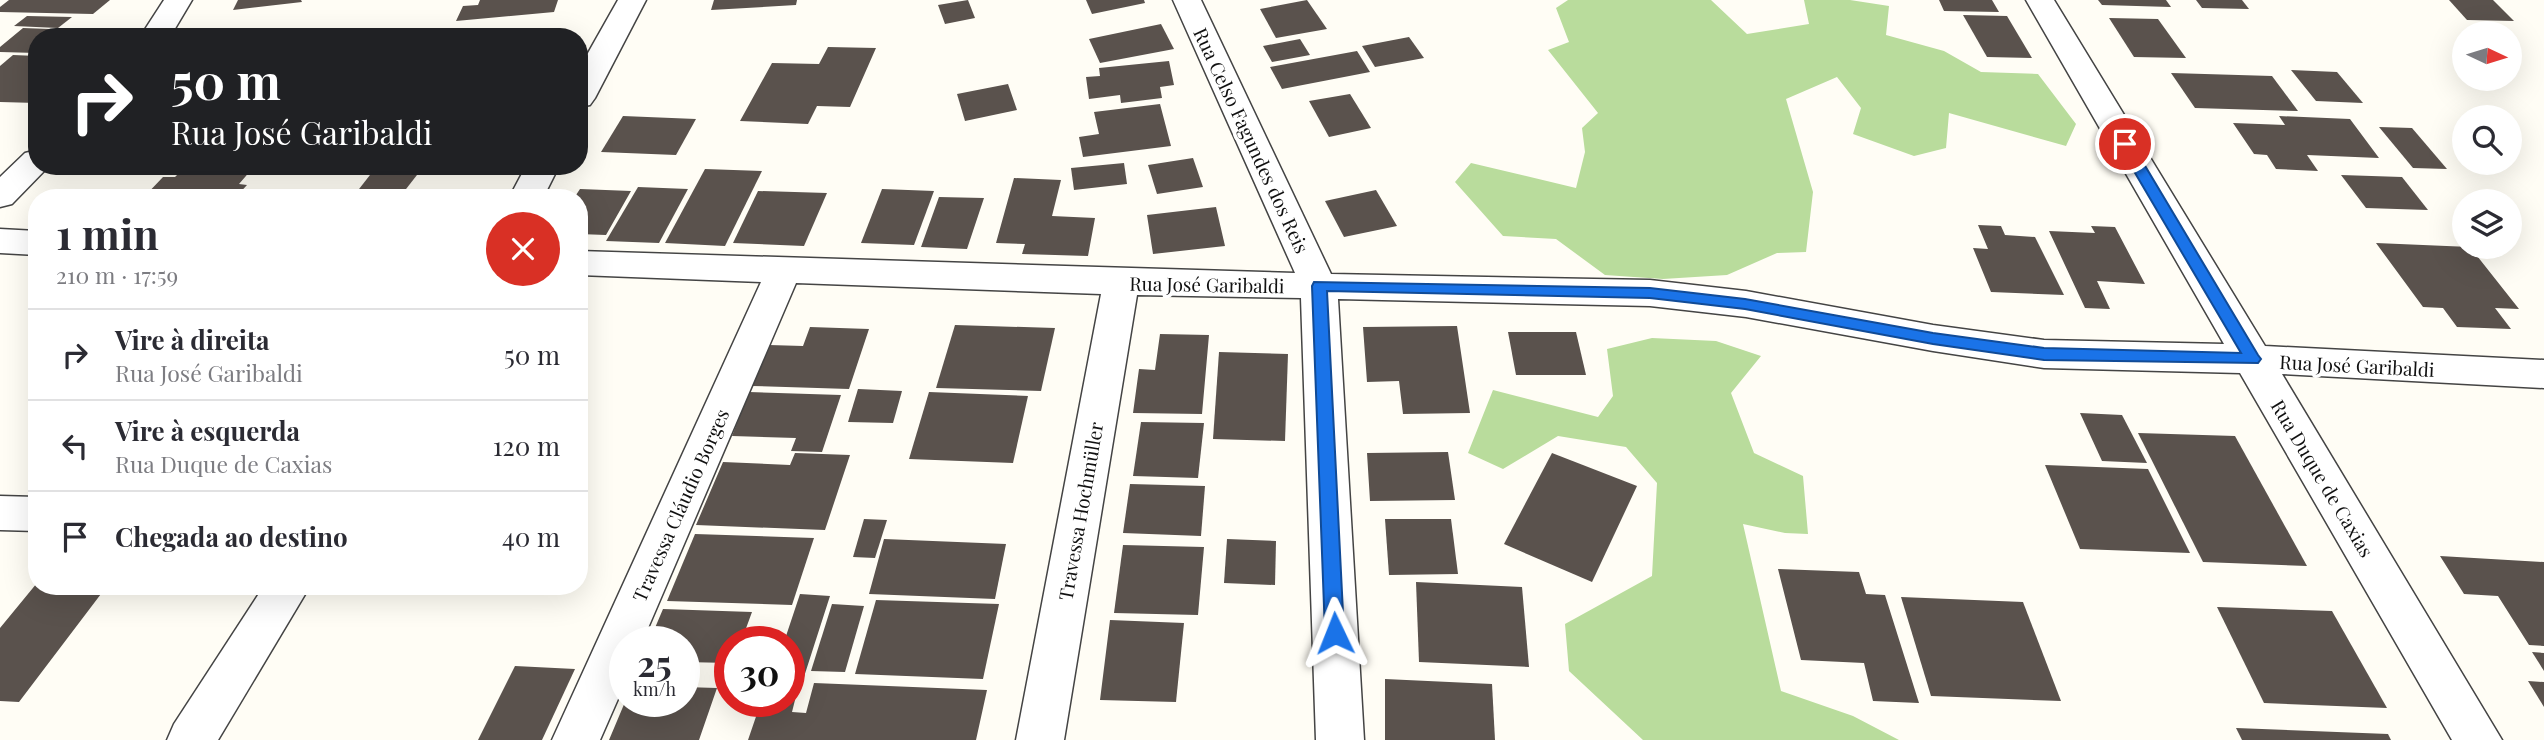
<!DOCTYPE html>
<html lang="pt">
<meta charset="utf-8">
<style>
body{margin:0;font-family:"Playfair Display",serif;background:#f7f7f7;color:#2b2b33;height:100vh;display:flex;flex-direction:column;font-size:26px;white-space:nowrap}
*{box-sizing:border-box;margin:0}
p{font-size:23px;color:#7c7c81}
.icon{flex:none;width:38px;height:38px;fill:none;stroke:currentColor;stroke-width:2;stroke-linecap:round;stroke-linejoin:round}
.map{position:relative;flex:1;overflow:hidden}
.side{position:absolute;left:28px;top:189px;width:560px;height:406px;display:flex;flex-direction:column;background:#fff;border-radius:28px;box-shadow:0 7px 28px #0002}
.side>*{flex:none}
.top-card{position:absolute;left:28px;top:28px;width:560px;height:147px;border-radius:28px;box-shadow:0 7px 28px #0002;background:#202124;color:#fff;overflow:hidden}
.needle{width:46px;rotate:94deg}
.buttons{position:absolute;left:2452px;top:21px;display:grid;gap:14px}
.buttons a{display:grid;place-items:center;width:70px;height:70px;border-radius:50%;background:#fff;box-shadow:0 7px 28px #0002;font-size:35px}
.speed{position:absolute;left:609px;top:626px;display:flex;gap:14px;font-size:35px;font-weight:700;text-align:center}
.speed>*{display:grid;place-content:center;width:91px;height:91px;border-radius:50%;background:#fff;box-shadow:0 7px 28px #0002;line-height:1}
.speed small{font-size:18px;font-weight:400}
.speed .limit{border:10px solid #d22;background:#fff;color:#111}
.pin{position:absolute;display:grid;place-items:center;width:60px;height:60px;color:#fff;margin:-30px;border:4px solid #fff;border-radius:50%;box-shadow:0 2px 7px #0007}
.me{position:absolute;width:77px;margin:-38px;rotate:358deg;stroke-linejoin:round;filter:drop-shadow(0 0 5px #0008)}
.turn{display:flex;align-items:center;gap:24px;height:147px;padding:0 28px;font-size:32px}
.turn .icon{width:91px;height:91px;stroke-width:2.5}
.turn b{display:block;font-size:49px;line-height:60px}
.round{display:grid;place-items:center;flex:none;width:74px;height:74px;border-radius:37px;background:#f7f7f7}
.headline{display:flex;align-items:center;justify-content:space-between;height:119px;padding:0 28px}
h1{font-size:42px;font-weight:700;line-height:52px}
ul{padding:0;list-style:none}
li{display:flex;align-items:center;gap:21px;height:91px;padding:0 28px;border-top:2px solid #e1e1e2}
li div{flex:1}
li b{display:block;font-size:26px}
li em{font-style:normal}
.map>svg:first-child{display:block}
.forest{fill:#b9dc9c}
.building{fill:#5a524d}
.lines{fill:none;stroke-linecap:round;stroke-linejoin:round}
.minor-casing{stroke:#444;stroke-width:3}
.minor{fill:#fff;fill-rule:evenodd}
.route{fill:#1a73e8;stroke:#114b97;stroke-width:2}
.labels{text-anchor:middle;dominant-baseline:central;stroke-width:7;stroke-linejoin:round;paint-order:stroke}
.street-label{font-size:19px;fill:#111;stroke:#fff}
</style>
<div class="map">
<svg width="2544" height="740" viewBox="0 0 2544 740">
<rect width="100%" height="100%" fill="#fffdf5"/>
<g class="forest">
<path d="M1568,0H1711L1747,34L1809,24L1804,0H1850L1889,6L1886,35L1944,51L1981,72L2038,74L2076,124L2066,146L1949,113L1946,148L1914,156L1853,134L1861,108L1837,77L1786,99L1813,192L1806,252L1777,253L1727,275L1663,279L1605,275L1556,239L1503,236L1455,182L1471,163L1576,188L1585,152L1582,128L1598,113L1548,50L1569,42L1556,8Z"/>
<path d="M1652,338L1716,341L1761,356L1731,393L1754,453L1803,476L1808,534L1785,533L1743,524L1781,691L1853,716L1899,740H1643L1569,671L1565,624L1652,576L1657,483L1626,447L1558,436L1503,469L1468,453L1493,390L1598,417L1613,396L1607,349Z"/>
</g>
<g class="building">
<path d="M9,0H110L93,14L0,12V7Z"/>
<path d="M238,0H301L302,2L233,10Z"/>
<path d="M480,0H558L554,12L456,21L463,6L478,5Z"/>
<path d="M714,0H797L796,5L711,10Z"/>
<path d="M968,0L975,18L945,24L938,5Z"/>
<path d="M1086,0H1144L1145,3L1092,14Z"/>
<path d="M1307,0L1327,29L1276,38L1260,9Z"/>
<path d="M1939,0H1992L1999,12L1944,11Z"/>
<path d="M2098,0H2166L2171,7L2102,5Z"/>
<path d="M2196,0H2242L2249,9L2202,8Z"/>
<path d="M2449,0H2493L2514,21L2467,20Z"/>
<path d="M1963,15L2007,16L2032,58L1987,57Z"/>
<path d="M27,16L72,17L58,28L14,26Z"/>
<path d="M2109,18L2158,19L2186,58L2134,57Z"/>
<path d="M1161,24L1174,49L1100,63L1089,39Z"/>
<path d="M23,28L104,31L98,37H37V53L0,52V47Z"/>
<path d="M1409,37L1424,58L1375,67L1362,46Z"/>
<path d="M1300,39L1310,55L1272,62L1263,46Z"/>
<path d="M828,47L876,48L850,107L817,106L808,124L740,121L772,63L819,64Z"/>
<path d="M1357,51L1370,72L1282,89L1270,67Z"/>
<path d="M13,55L37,56V103L0,102V66Z"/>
<path d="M1169,61L1174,85L1160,87L1162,98L1121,103L1120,95L1089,99L1086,77L1100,76L1099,68Z"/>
<path d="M2291,70L2337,72L2363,103L2316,101Z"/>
<path d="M2171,73L2272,76L2298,111L2195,108Z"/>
<path d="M1008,84L1017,110L965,121L957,94Z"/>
<path d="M1350,94L1371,128L1329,137L1309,101Z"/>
<path d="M1160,104L1171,146L1083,157L1079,137L1099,134L1094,112Z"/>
<path d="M623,116L696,119L676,155L601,152Z"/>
<path d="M2279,116L2350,119L2379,158L2307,155L2318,171L2276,169L2267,155L2254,154L2233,123L2285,125Z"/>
<path d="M2379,127L2412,128L2447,169L2413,168Z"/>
<path d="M1193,158L1203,187L1157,194L1148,165Z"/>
<path d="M1124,163L1127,184L1074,190L1071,168Z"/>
<path d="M186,166H187L252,169L239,184L247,185L235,198H143L163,177H175Z"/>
<path d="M377,166H424L399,198H352Z"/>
<path d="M705,169L762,171L725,246L665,243Z"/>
<path d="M2341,175L2402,177L2428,210L2366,208Z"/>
<path d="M1014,178L1061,180L1052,216L1095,218L1088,256L1022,254L1025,244L996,243Z"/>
<path d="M638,187L688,189L659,243L606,241Z"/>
<path d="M580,189L631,191L606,235L579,234V198H574Z"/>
<path d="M882,189L934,191L914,245L861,243Z"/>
<path d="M1376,190L1397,226L1344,237L1325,201Z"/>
<path d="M758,191L827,193L804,246L733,243Z"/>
<path d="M939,197L984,198L967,249L921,247Z"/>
<path d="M1216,207L1225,246L1153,254L1147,215Z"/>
<path d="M1978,225L2001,226L2005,235L2035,237L2064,295L1991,292L1973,248L1988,249Z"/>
<path d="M2091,226L2115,227L2145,284L2097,281L2110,309L2085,308L2049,231L2095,233Z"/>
<path d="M2376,243L2470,247L2519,309L2495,308L2511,329L2457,327L2443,308L2423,307Z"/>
<path d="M955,325L1055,328L1041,391L936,388Z"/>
<path d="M1457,326L1470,413L1403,414L1399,381L1367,382L1363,327Z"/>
<path d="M810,327L869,329L849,389L752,386L769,345L803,346Z"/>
<path d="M1508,332H1576L1586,375H1516Z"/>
<path d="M1160,334L1209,335L1202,414L1133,413L1139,369L1155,370Z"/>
<path d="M1219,352L1288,354L1285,441L1213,439Z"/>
<path d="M858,389L902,391L893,423L848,422Z"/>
<path d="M749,392L841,395L822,452L791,451L796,438L732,436Z"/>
<path d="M929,392L1028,396L1013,463L909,459Z"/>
<path d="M2080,413L2122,415L2147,463L2102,461Z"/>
<path d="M1141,422L1204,423L1198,478L1133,476Z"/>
<path d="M2138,433L2235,436L2307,566L2203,562Z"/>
<path d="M1448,452L1455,500L1370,501L1367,453Z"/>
<path d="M795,453L850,455L825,530L696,525L723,462L790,465Z"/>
<path d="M1552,453L1637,486L1592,582L1504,544Z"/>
<path d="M2045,465L2148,469L2190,553L2080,549Z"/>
<path d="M1130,484L1205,486L1201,536L1123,533Z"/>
<path d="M864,519L887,520L875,558L853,557Z"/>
<path d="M1385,519H1451L1458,574L1389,575Z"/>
<path d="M695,534L814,538L792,605L667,601Z"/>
<path d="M884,539L1006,544L995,599L869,594Z"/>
<path d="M1227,539L1276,541L1275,585L1224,583Z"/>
<path d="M1123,545L1204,547L1198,615L1114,613Z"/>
<path d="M2440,556L2544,562V646L2529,645L2498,596L2464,594Z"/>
<path d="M1778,569L1859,572L1866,594L1885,595L1919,703L1873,701L1864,663L1801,660Z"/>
<path d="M1416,582L1522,587L1529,667L1419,662Z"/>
<path d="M37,583V586H107L19,702L0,701V628Z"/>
<path d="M800,594L830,596L802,683H789V642H784Z"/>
<path d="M1901,597L2023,602L2061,701L1931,696Z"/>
<path d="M876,600L999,604L983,679L855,674Z"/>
<path d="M832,604L864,606L845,672L811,671Z"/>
<path d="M2217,607L2332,611L2387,708L2264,703Z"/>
<path d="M663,609L752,612L741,642H730V663L684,662V642H649Z"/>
<path d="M1110,620L1184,623L1176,702L1100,700Z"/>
<path d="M2532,652L2544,653V671Z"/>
<path d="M515,666L575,669L542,740H478Z"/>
<path d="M1385,679L1492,684L1495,740H1385Z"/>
<path d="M2528,681L2544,682V707Z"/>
<path d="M814,683L987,690L976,740H748L761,702H789V692H797L792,712L806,713Z"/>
<path d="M684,687L717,688L699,740H609L625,702H684Z"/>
<path d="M2236,728L2388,734L2391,740H2242Z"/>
</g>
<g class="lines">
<defs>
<g id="minor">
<path d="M164,0H192L170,37H140Z"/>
<path d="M618,0H646L595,98L590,105L579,107V69Z"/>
<path d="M1173,0H1201L1331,274L1650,280L1746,291L1933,325L2044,340L2224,344L2026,0H2054L2265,346L2544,360V388L2282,374L2502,740H2452L2240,373L2044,368L1933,351L1746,317L1650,306L1338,299L1364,740H1316L1301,298L1137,295L1064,740H1016L1101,294L796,283L642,642H625V683L600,740H552L761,282L579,275V251L1295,273Z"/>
<path d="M37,150V166H49L12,204L0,207V177L25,153Z"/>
<path d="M526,166H559L543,198H509Z"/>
<path d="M0,229L37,231V255L0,253Z"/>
<path d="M0,496L37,497V531L0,530Z"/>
<path d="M264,586H310L218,740H167L174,724Z"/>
</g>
</defs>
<use href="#minor" class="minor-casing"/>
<use href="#minor" class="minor"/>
</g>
<path class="route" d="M2125,139L2132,144L2258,355L2261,359L2258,363L2044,360L1933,344L1745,309L1650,298L1327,291L1344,633L1341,639L1335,641L1328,639L1325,633L1312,286L1314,282L1650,288L1745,299L1933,333L2044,348L2241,353L2118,144Z"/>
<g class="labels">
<g class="street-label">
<text transform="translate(1252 140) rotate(65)">Rua Celso Fagundes dos Reis</text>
<text transform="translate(1207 284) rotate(1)">Rua José Garibaldi</text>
<text transform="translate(2357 365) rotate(3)">Rua José Garibaldi</text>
<text transform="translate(2323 478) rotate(59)">Rua Duque de Caxias</text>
<text transform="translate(680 505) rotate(-66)">Travessa Cláudio Borges</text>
<text transform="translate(1080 511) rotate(-80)">Travessa Hochmüller</text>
</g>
</g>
</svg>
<div class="buttons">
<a><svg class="needle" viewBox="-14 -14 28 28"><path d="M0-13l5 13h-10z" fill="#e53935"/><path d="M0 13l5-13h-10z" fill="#7c7c81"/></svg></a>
<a><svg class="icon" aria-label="search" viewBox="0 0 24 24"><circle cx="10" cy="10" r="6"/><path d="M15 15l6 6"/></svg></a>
<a><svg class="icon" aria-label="layers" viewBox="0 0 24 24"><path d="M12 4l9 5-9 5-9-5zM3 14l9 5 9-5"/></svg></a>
</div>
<div class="speed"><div>25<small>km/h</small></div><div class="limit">30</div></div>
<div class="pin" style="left:2125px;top:144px;background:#d93025"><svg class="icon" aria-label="arrive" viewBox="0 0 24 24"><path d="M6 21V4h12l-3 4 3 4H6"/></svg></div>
<svg class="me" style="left:1335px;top:633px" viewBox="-20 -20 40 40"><path d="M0-17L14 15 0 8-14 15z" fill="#1a73e8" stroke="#fff" stroke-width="4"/></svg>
<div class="top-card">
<div class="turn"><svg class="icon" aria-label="right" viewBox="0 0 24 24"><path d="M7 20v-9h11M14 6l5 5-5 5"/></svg><div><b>50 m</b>Rua José Garibaldi</div></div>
</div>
<section class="side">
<div class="headline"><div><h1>1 min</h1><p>210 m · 17:59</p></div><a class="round" style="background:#d93025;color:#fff"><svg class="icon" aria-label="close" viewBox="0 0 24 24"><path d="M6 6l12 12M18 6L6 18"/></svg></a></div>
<ul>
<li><svg class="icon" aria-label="right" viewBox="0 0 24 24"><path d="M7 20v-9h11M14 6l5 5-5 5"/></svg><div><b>Vire à direita</b><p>Rua José Garibaldi</p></div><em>50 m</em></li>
<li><svg class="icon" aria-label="left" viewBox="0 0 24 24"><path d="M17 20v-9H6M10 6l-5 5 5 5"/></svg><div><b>Vire à esquerda</b><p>Rua Duque de Caxias</p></div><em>120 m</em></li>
<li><svg class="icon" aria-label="arrive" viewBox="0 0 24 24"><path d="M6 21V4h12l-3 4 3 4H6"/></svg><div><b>Chegada ao destino</b></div><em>40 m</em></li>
</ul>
</section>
</div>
